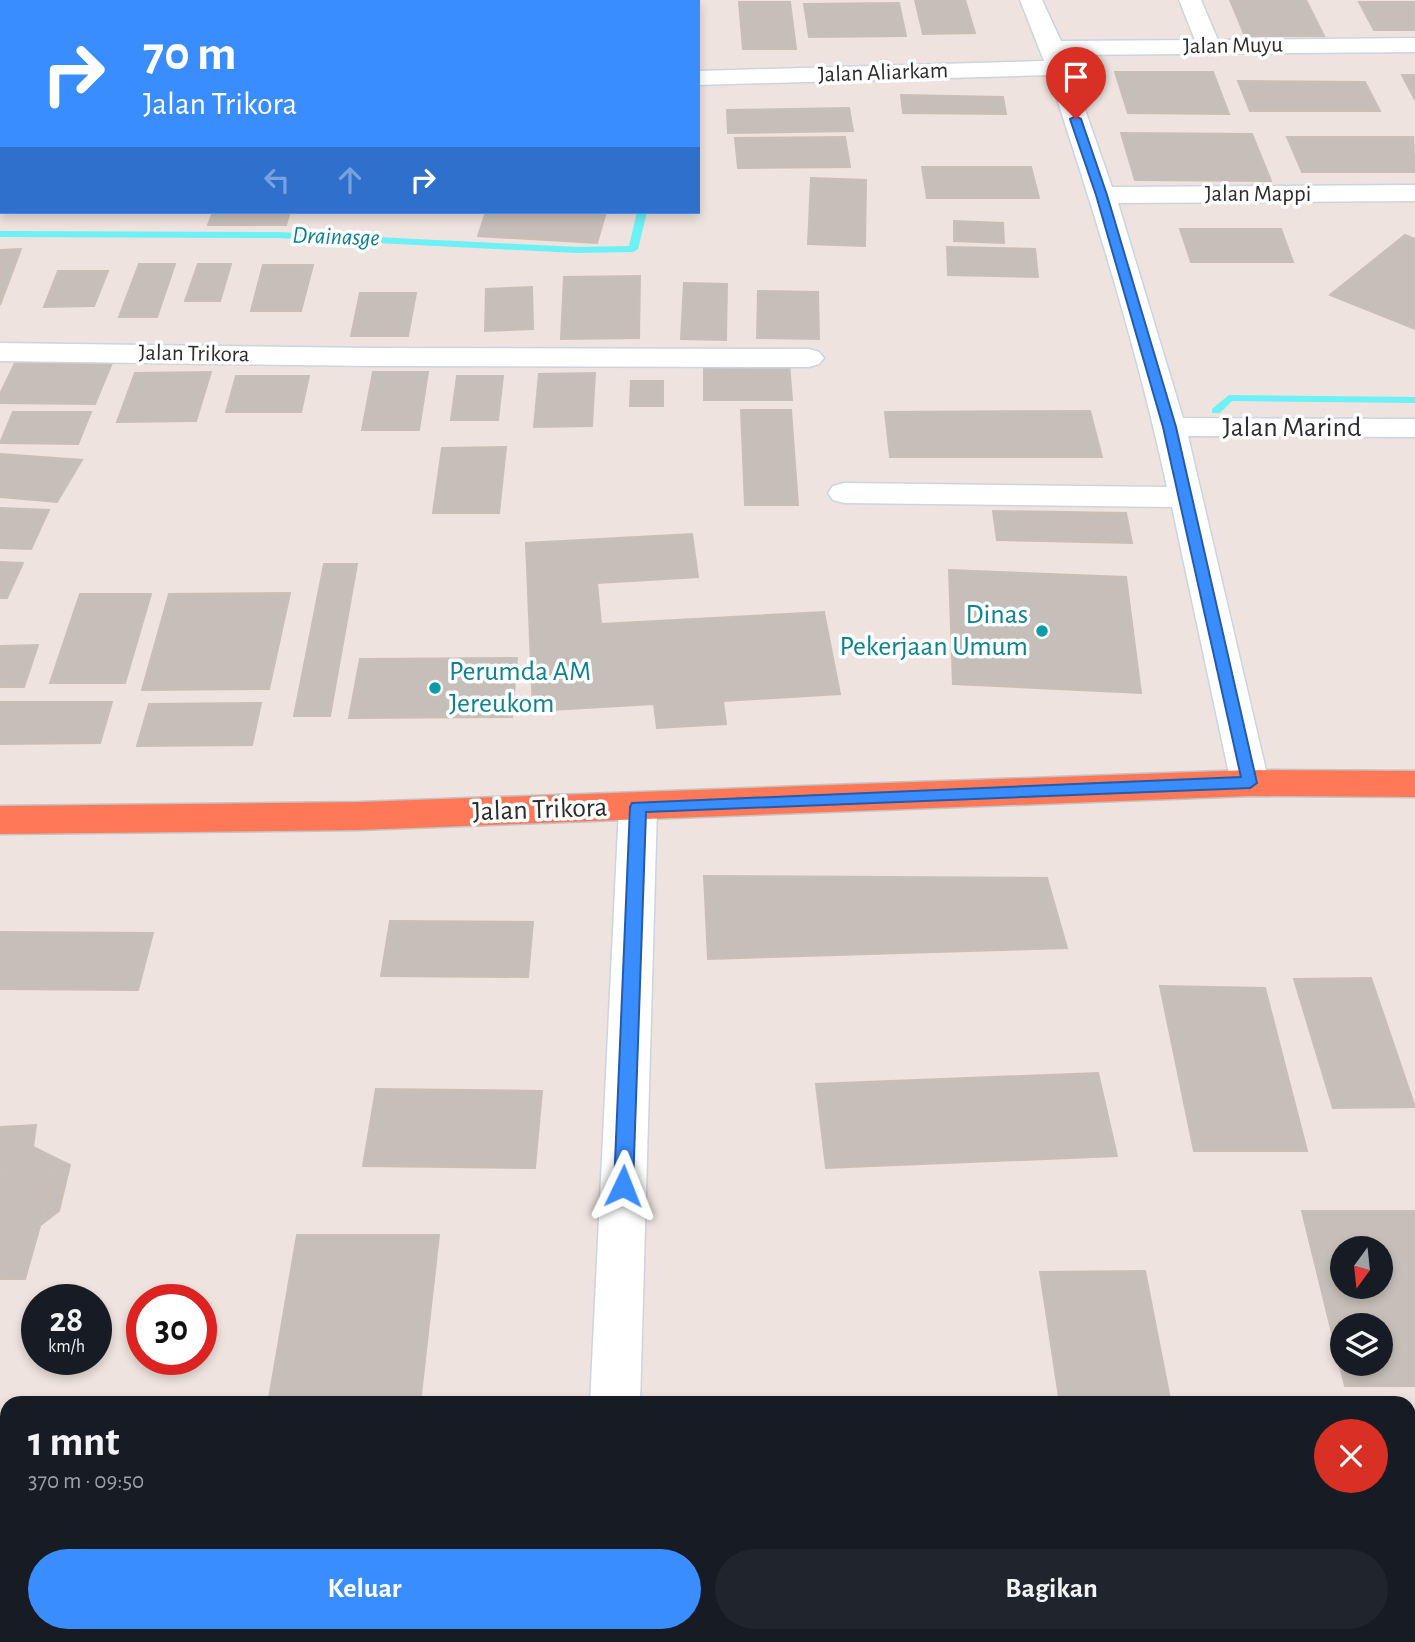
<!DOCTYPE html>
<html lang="id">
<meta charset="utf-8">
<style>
body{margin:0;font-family:"Alegreya Sans",sans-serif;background:#20242c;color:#f1f3f6;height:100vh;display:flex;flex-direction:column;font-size:26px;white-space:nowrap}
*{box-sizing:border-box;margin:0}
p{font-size:23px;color:#9ea1a6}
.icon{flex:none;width:38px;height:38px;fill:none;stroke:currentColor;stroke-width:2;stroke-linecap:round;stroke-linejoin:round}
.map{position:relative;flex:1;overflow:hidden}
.sheet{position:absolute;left:0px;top:1396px;width:1416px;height:247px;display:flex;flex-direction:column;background:#171b24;border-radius:21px 21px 0 0;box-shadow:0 4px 10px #0003}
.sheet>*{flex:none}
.top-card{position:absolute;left:0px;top:0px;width:700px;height:214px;box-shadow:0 4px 10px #0003;background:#3a8dff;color:#fff;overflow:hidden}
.needle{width:46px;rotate:195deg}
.fabs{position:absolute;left:1330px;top:1236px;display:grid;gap:14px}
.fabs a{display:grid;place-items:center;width:63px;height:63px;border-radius:50%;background:#171b24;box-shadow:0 4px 10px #0003;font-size:35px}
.speed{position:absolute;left:21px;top:1284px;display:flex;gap:14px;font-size:35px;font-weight:700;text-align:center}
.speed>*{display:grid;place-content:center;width:91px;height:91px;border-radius:50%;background:#171b24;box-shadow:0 4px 10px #0003;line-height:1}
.speed small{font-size:18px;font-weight:400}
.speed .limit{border:10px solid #d22;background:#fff;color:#111}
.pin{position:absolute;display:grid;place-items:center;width:60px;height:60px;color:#fff;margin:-72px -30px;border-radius:50% 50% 50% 0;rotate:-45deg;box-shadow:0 0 7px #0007}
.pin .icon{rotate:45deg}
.me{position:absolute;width:77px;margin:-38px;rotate:2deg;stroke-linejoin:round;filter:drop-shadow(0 0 5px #0008)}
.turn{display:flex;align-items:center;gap:24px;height:147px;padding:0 28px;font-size:32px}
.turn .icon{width:91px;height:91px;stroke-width:2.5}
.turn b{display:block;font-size:49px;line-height:60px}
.lanes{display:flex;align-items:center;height:66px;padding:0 28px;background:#0003;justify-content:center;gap:35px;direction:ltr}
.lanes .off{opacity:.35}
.round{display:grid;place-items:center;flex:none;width:74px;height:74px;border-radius:37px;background:#20242c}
.head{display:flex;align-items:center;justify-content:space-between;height:119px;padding:0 28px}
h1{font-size:42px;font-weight:700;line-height:52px}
.cta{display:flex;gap:14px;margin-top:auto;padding:14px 28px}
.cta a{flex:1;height:80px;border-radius:42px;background:#3a8dff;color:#fff;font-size:28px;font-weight:700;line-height:80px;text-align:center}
.cta a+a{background:#20242c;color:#f1f3f6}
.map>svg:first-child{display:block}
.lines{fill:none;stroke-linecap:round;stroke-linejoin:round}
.stream{fill:#6bf1f6;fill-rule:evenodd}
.building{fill:#c6bfb9;stroke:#cabfb7;stroke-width:2;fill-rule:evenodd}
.minor-casing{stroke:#ccd4de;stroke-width:3}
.highway-casing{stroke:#c4c4c4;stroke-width:3}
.minor{fill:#fff;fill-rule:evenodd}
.highway{fill:#ff7958;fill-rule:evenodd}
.route{fill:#3a8dff;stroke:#265ca6;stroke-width:2}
.culture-dot{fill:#0f9aa8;stroke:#fff;stroke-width:2.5}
.labels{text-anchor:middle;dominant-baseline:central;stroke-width:7;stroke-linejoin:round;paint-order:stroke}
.far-street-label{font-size:23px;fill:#2c2c2c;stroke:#fff}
.far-water-label{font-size:24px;font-style:italic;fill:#088190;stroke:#fff}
.street-label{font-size:28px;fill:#2c2c2c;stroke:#fff}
.culture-label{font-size:28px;fill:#0d838f;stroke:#fff;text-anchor:end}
</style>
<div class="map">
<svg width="1415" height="1642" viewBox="0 0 1415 1642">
<rect width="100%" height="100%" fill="#eee3de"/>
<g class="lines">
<g class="stream">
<rect x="684" y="0" width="8" height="2"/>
<path d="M637,212H647L638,249L633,252L577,253L278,238L0,237V231L278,232L577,247L629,246Z"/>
<path d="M1229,395L1415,397V403L1232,401L1220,413H1212V409Z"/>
</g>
</g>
<g class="building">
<path d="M0,0H80L2,2L0,13Z"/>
<path d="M142,0H248L142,2Z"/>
<path d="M267,0H355L267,2Z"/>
<path d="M422,0H510L422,2Z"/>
<path d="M915,0H965L975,33L923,34Z"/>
<path d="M1230,0H1306L1324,36H1245Z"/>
<path d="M739,2H790L796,49H743Z"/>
<path d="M1359,2H1415V30H1374Z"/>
<path d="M899,3L906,36L809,37L804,4Z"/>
<path d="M1115,72H1213L1229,114L1128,113Z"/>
<path d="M1402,75H1415V100Z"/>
<path d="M1238,81L1365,82L1380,111H1250Z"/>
<path d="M901,95L1003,97L1006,114L903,113Z"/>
<path d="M849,108L853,131L728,133L727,110Z"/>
<path d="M1121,133L1252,134L1271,181L1135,180Z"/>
<path d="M845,137L850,167L738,168L735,138Z"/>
<path d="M1287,137H1413L1415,172H1302Z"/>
<path d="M922,167H1031L1039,198H927Z"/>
<path d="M811,178L866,180L865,246L808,244Z"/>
<path d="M213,212H290L286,225H208Z"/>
<path d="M486,212H606L597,243L478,236Z"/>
<path d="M954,221L1003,223L1004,243L954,241Z"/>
<path d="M1180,229H1281L1293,262H1191Z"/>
<path d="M1405,235L1415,239V329L1330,295Z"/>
<path d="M947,247L1035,249L1038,277L948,275Z"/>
<path d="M21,249L0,305V250Z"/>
<path d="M139,264H175L157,317H119Z"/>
<path d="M198,264H231L220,301H185Z"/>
<path d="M263,265H313L301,311H251Z"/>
<path d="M58,271H108L94,306L44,307Z"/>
<path d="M640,276L639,338L561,339L564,277Z"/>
<path d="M684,283L727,284L726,340L681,339Z"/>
<path d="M532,287L533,329L485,331L486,289Z"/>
<path d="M758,291L818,292L819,339L757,338Z"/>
<path d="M360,293H416L408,336H351Z"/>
<path d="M789,362L792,400H704V363Z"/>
<path d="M15,363H112L95,404L0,403V394Z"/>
<path d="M211,372L196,421L117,422L135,373Z"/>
<path d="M373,372H428L419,430H362Z"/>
<path d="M595,373L592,426L534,427L539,374Z"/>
<path d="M236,376H309L301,412H226Z"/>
<path d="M457,376H503L498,420H451Z"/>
<path d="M631,381H663V406H630Z"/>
<path d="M741,410H791L798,505H745Z"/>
<path d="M1090,411L1102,457H890L885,412Z"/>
<path d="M13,412H91L78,444L0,443Z"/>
<path d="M506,447L499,513H433L442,448Z"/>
<path d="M0,454L82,460L57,502L0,497Z"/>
<path d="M0,508L49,510L31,549L0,548Z"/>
<path d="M993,511L1126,513L1132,543L997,540Z"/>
<path d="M692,534L698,577L597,583L601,624L824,612L840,694L723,701L726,724L657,728L654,704L533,711L526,543Z"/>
<path d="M0,562L23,563L7,598H0Z"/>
<path d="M324,564H357L330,716H294Z"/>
<path d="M949,570L1126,577L1141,693L953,684Z"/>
<path d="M290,593L269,689L142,690L169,594Z"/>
<path d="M80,594H151L125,683H50Z"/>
<path d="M38,645L24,687H0V646Z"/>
<path d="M517,658L512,717L349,718L360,659Z"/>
<path d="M0,702H112L100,743L0,744Z"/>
<path d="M261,703L252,745L137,746L149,704Z"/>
<path d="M704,876L1047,878L1067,948L708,959Z"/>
<path d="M390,921L533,922L528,977L381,976Z"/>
<path d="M0,932L153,933L138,990L0,989Z"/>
<path d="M1371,978L1415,1107L1333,1108L1294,979Z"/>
<path d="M1160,986L1265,988L1307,1151H1194Z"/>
<path d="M1098,1073L1117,1156L826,1168L816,1084Z"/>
<path d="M376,1089L542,1091L535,1168L363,1166Z"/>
<path d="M36,1125L33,1147L70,1165L59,1211L0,1256V1127Z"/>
<path d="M0,1173H55L25,1279H0Z"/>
<path d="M1302,1211H1415V1386H1345ZM1342,1248H1381V1286H1342ZM1342,1325H1381V1363H1342Z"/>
<path d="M297,1235H439L420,1404H268Z"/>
<path d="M1145,1271L1171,1404H1060L1040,1272Z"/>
<path d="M159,1636H494V1642H158Z"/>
<path d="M752,1636H888V1642H753Z"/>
</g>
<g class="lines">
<defs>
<g id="minor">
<path d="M103,0H125L102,2Z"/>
<rect x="382" y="0" width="22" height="2"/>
<rect x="650" y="0" width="22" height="2"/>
<path d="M1020,0H1042L1061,41L1195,40L1179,0H1201L1218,40L1415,38V52L1066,55L1112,187L1415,185V201L1118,203L1183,418L1415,419V437L1188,436L1269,783L1263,792L1250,796L1237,792L1231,783L1172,507L844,503L833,500L828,493L833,486L844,483L1167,487C1137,348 1094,211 1049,75L698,85V71L1044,61Z"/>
<rect x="0" y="83" width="2" height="14"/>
<path d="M0,343L371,348L809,349L819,352L824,358L819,364L809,367L371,366L0,361Z"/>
<path d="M638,793L652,797L657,807L640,1404H590L619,807L624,797Z"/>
<path d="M1409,1568H1415V1622L1409,1621Z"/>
<path d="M579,1636H633L632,1642H578Z"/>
</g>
<path id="highway" d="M1250,770L1415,771V797L1250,796L359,830L0,834V806L359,802Z"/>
</defs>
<use href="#minor" class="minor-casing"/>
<use href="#highway" class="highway-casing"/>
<use href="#minor" class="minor"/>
<use href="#highway" class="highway"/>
</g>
<path class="route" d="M1076,116L1081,119L1107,195L1176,427L1257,783L1250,788L646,812L633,1186L630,1192L623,1194L617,1192L614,1186L630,807L632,803L1241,777L1163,427L1096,195L1070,119Z"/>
<g class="culture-dot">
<circle cx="1042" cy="631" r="7"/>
<circle cx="435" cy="688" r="7"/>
</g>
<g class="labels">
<g class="far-street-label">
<text transform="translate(1233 46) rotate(-1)">Jalan Muyu</text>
<text transform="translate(883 73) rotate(-2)">Jalan Aliarkam</text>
<text x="1258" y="194">Jalan Mappi</text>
<text transform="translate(194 354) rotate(1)">Jalan Trikora</text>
</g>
<g class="far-water-label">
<text transform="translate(336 237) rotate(2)">Drainasge</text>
</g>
<g class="street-label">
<text x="1292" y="428">Jalan Marind</text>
<text transform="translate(540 810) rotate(-2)">Jalan Trikora</text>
</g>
<g class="culture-label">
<text x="1028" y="615">Dinas<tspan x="1028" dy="32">Pekerjaan Umum</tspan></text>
<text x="449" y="672" text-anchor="start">Perumda AM<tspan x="449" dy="32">Jereukom</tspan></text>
</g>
</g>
</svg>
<div class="fabs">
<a><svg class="needle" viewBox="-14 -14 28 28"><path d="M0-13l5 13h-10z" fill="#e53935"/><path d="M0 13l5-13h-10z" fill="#9ea1a6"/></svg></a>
<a><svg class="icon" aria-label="layers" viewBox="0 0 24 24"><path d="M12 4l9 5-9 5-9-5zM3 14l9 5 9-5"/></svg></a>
</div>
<div class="speed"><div>28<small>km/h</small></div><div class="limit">30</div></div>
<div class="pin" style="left:1076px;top:119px;background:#d93025"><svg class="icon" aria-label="arrive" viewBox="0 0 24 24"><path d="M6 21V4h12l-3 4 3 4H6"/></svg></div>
<svg class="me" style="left:623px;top:1186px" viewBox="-20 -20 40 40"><path d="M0-17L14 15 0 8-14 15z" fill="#3a8dff" stroke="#fff" stroke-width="4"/></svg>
<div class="top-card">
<div class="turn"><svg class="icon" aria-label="right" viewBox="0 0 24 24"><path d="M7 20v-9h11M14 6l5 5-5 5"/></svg><div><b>70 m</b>Jalan Trikora</div></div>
<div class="lanes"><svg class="icon off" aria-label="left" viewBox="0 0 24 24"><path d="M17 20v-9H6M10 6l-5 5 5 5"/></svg><svg class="icon off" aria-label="ahead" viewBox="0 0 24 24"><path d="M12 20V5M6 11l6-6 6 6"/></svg><svg class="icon" aria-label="right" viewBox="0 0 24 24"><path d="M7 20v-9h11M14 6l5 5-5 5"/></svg></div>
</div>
<section class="sheet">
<div class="head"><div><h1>1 mnt</h1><p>370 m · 09:50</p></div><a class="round" style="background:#d93025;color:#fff"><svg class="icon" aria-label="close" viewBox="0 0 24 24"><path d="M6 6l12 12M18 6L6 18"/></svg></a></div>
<div class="cta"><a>Keluar</a><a>Bagikan</a></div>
</section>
</div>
